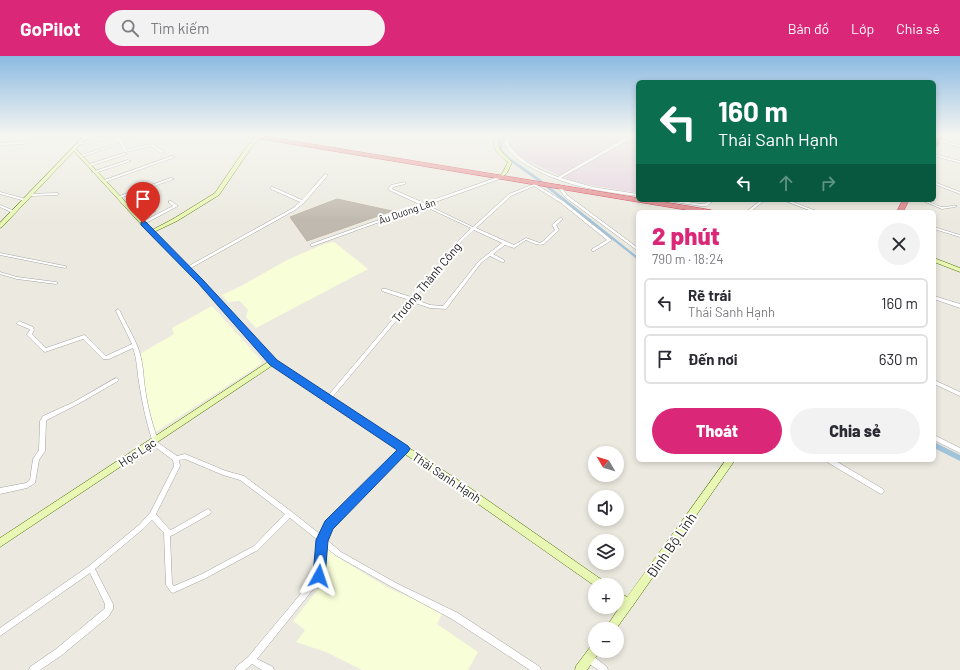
<!DOCTYPE html>
<html lang="vi">
<meta charset="utf-8">
<style>
body{margin:0;font-family:Barlow,sans-serif;background:#f2f2f3;color:#2b2b33;height:100vh;display:flex;flex-direction:column;font-size:15px;white-space:nowrap}
*{box-sizing:border-box;margin:0}
p{font-size:13px;color:#7c7c81}
.icon{flex:none;width:22px;height:22px;fill:none;stroke:currentColor;stroke-width:2;stroke-linecap:round;stroke-linejoin:round}
.map{position:relative;flex:1;overflow:hidden}
.side{position:absolute;left:636px;top:154px;width:300px;height:252px;display:flex;flex-direction:column;background:#fff;border-radius:6px;box-shadow:0 2px 6px #0003}
.side>*{flex:none}
.guide{position:absolute;left:636px;top:24px;width:300px;height:122px;border-radius:6px;box-shadow:0 2px 6px #0003;background:#0b6e4f;color:#fff;overflow:hidden}
.needle{width:26px;rotate:308deg}
.controls{position:absolute;left:588px;top:390px;display:grid;gap:8px}
.controls a{display:grid;place-items:center;width:36px;height:36px;border-radius:50%;background:#fff;box-shadow:0 2px 6px #0003;font-size:20px}
.pin{position:absolute;display:grid;place-items:center;width:34px;height:34px;color:#fff;margin:-41px -17px;border-radius:50% 50% 50% 0;rotate:-45deg;box-shadow:0 0 4px #0007}
.pin .icon{rotate:45deg}
.me{position:absolute;width:44px;margin:-22px;rotate:5deg;stroke-linejoin:round;filter:drop-shadow(0 0 3px #0008)}
.turn{display:flex;align-items:center;gap:14px;height:84px;padding:0 16px;font-size:18px}
.turn .icon{width:52px;height:52px;stroke-width:2.5}
.turn b{display:block;font-size:28px;line-height:34px}
.lanes{display:flex;align-items:center;height:38px;padding:0 16px;background:#0003;justify-content:center;gap:20px;direction:ltr}
.lanes .off{opacity:.35}
.round{display:grid;place-items:center;flex:none;width:42px;height:42px;border-radius:21px;background:#f2f2f3}
.headline{display:flex;align-items:center;justify-content:space-between;height:68px;padding:0 16px}
h1{font-size:24px;font-weight:800;line-height:30px;color:#db2777}
.button{display:flex;gap:8px;margin-top:auto;padding:8px 16px}
.button a{flex:1;height:46px;border-radius:24px;background:#db2777;color:#fff;font-size:16px;font-weight:800;line-height:46px;text-align:center}
.button a+a{background:#f2f2f3;color:#2b2b33}
ul{padding:0;list-style:none}
li{display:flex;align-items:center;gap:12px;height:50px;margin:0 8px 6px;padding:0 8px;border:2px solid #e1e1e2;border-radius:6px}
li div{flex:1}
li b{display:block;font-size:15px}
li em{font-style:normal}
header{display:flex;align-items:center;gap:24px;box-sizing:border-box;height:56px;padding:0 20px;background:#db2777;color:#fff}
header strong{font-size:19px}
nav{display:flex;gap:22px;margin-inline-start:auto;font-size:14px}
.search{width:280px;height:36px;background:#f2f2f3;display:flex;align-items:center;gap:10px;box-sizing:border-box;padding:0 14px;border-radius:22px;color:#7c7c81;font-size:15px}
.map>svg:first-child{display:block}
.industrial{fill:#e5d2df}
.education{fill:#f8fed8}
.lines{fill:none;stroke-linecap:round;stroke-linejoin:round}
.canal{fill:#a1c3d9;fill-rule:evenodd}
.building{fill:#c0b9b0;stroke:#bdb3a3}
.street-casing{stroke:#a2a2a2;stroke-width:1}
.secondary-casing{stroke:#516c07;stroke-width:1}
.highway-casing{stroke:#d02846;stroke-width:1}
.street{fill:#fff;fill-rule:evenodd}
.secondary{fill:#e8f7b3;fill-rule:evenodd}
.highway{fill:#e3898b;fill-rule:evenodd}
.route{fill:#1a73e8;stroke:#114b97}
.labels{text-anchor:middle;dominant-baseline:central;stroke-width:4;stroke-linejoin:round;paint-order:stroke}
.far-street-label{font-size:10px;fill:#1b1b1b;stroke:#fff}
.street-label{font-size:12px;fill:#1b1b1b;stroke:#fff}
.near-street-label{font-size:14px;fill:#1b1b1b;stroke:#fff}
</style>
<header>
<strong>GoPilot</strong>
<div class="search"><svg class="icon" aria-label="search" viewBox="0 0 24 24"><circle cx="10" cy="10" r="6"/><path d="M15 15l6 6"/></svg>Tìm kiếm</div>
<nav><a>Bản đồ</a><a>Lớp</a><a>Chia sẻ</a></nav>
</header>
<div class="map">
<svg width="960" height="614" viewBox="0 0 960 614">
<rect width="100%" height="100%" fill="#eceae0"/>
<path class="industrial" d="M513,79H638V137L585,128L567,123L529,106L512,94L508,88L510,81Z"/>
<g class="education">
<path d="M334,186L368,213L256,272L246,261L248,254L240,245L228,246L222,239L241,230L287,204L324,188Z"/>
<path d="M212,250L262,305L261,308L154,377L143,323L140,298L174,278L172,272Z"/>
<path d="M328,492L336,500L370,521L391,533L443,556L437,568L478,596L468,614H362L326,596L296,586L305,574L293,565L325,524Z"/>
</g>
<g class="lines">
<g class="canal">
<path d="M502,79H506L503,86L502,94L510,102L540,123L638,201V204L538,125L508,104L498,94L499,86Z"/>
<path d="M934,386L960,399V405L934,392Z"/>
</g>
</g>
<path class="building" d="M337,143L392,155L307,185L290,161Z"/>
<g class="lines">
<defs>
<g id="street">
<path d="M22,79H86V81L97,79H102L83,83L81,82L84,81L34,80L24,88L0,89V87L22,86L31,80H24Z"/>
<path d="M111,79H115L121,83L134,79H137V80L122,84L126,94L152,88L164,96L161,97L151,90L125,96L123,95L121,88L81,101L78,100L120,87L116,82Z"/>
<path d="M508,79H511L508,87C519,105 539,114 558,121L622,84L609,80V79H612L625,83L632,79H635V80L561,122L593,131L638,138V140C602,136 566,130 534,113C525,108 516,103 509,95C508,92 506,90 504,87Z"/>
<path d="M105,80H106V82L79,89L77,88Z"/>
<path d="M936,83L960,89V91L936,85Z"/>
<path d="M124,97L127,98L90,110L87,109Z"/>
<path d="M934,98L960,105V107L934,100Z"/>
<path d="M172,100L175,101L105,126L102,125Z"/>
<path d="M128,104L131,105L95,117L92,116Z"/>
<path d="M325,118L328,119L304,147L295,154L189,213H187V211L293,152L300,146L271,133V131H273L302,144Z"/>
<path d="M501,120L503,121L502,122L427,149L473,171L509,138L539,126L541,127L537,129L563,145L612,184L594,195H592V193L607,184L561,147L534,130L511,140L476,172L514,189L526,182L540,187L542,186L555,174L552,169L553,168L560,162H562V164L556,169L559,174L558,175L544,188C538,190 533,187 526,184L514,192L505,189L493,198L504,204V206H502L490,200L481,207L446,253L430,252L412,246L330,344H326L325,343L326,342L409,244L382,235V233H386L411,241L460,183L471,172L424,150L313,190H311V188L421,149L389,134L388,133L391,129L405,126V128L393,131L392,133L424,147ZM474,174L502,187L479,205L443,250L430,249L414,243L462,185Z"/>
<path d="M171,122L174,123L120,142L117,141Z"/>
<path d="M934,126L960,136V138L934,128Z"/>
<path d="M558,129H560L567,139L638,192V195L565,141L557,130Z"/>
<path d="M0,136L26,143L27,144L25,145L0,138Z"/>
<path d="M57,137H58V139L30,140L28,139L30,138Z"/>
<path d="M666,144H675L701,148C708,148 707,144 714,144L707,150H701L668,145Z"/>
<path d="M761,144H765L750,156H746Z"/>
<path d="M783,144H788L819,156H814Z"/>
<path d="M921,144C929,144 936,151 944,151C949,151 952,149 957,150L955,151L942,153Z"/>
<path d="M169,145H171L178,150L144,168H142V166L173,150L169,147Z"/>
<path d="M0,149L15,155L16,156L15,157H13L0,151Z"/>
<path d="M153,154H155L156,155L139,163H138L136,162Z"/>
<path d="M934,171L960,179V181L934,173Z"/>
<path d="M0,197L65,210L67,211L65,212L0,199Z"/>
<path d="M0,216L17,221L56,226L58,227L56,228L17,223L0,218Z"/>
<path d="M934,240L960,248V252L934,243Z"/>
<path d="M118,253L120,255C127,271 138,286 141,302C143,309 143,317 144,324C146,344 151,365 158,384L157,386L177,400L185,398L226,415L244,420L292,456L321,479L327,467L403,391H407L408,393L407,395L331,471L326,483L341,496L396,527L458,557L540,611L541,614H530L452,563L392,531L337,500L325,491L323,516L319,526L257,603L273,611L274,614H262L252,608L245,614H235L236,611L248,601L314,522L317,516L319,485L290,462L258,494L206,522L173,537L171,536L166,529L164,477L152,464L143,473L95,513L113,548V553L109,560L62,599L40,614H29L30,611L56,593L103,554L105,552V548L90,517L0,580V572L89,510L139,469L150,457L174,410L173,404L151,388L150,386L152,384C146,365 142,346 139,326C137,314 137,303 133,292L109,303H103L83,283L45,296L43,295L27,279V278L30,274L29,273L17,268V267L19,265L33,271L34,274L32,278L46,292L84,279L86,280L106,300L132,288L116,255ZM185,403L223,419L240,424L285,458L254,490L202,518L174,530L172,528L170,480L173,479L210,458L211,456L210,454L208,453L206,454L171,474L169,473L156,458L180,410L179,404Z"/>
<path d="M116,322L118,323L119,324L118,325L78,348L47,364L46,365L45,395L39,404L35,427L27,432L0,438V432L26,427L30,424L33,403L39,394L40,365L43,360L74,346Z"/>
<path d="M934,324L960,336V340L934,328Z"/>
<path d="M934,379L960,392V397L934,384Z"/>
<path d="M826,404H834L883,433L884,435L883,437L881,438L879,437L827,406Z"/>
<path d="M589,598L592,599L607,611L608,614H598L586,605L585,602L586,599Z"/>
</g>
<g id="secondary">
<path d="M85,79H89L76,93L152,174L173,163L215,137L247,90L258,79H262L251,92L219,139L177,165L154,176L203,225L275,304L470,432L605,526L607,529H595V530L464,438L273,309L0,491V482L268,306L199,227L149,177L74,95L2,171L0,172V167Z"/>
<path d="M496,79H500C494,93 504,97 512,106L507,117L501,122L499,121L503,116L508,106C498,98 490,93 496,79Z"/>
<path d="M934,202L960,212V216L934,206Z"/>
<path d="M726,404H735L634,548L632,551L631,552L616,573H605L621,549L617,546V535L627,541Z"/>
<path d="M595,589V595H600L587,614H575L576,610L591,590Z"/>
</g>
<g id="highway">
<path d="M247,79H257L638,142V144H652L711,154L714,156H699L638,146L249,81Z"/>
<path d="M938,79H943L937,90L934,92V85Z"/>
<path d="M903,144H909L903,156H897Z"/>
</g>
</defs>
<use href="#street" class="street-casing"/>
<use href="#secondary" class="secondary-casing"/>
<use href="#highway" class="highway-casing"/>
<use href="#street" class="street"/>
<use href="#secondary" class="secondary"/>
<use href="#highway" class="highway"/>
</g>
<linearGradient id="sky" x2="0" y2="1"><stop stop-color="#8bbae2"/><stop offset="0.48" stop-color="#f6f6f1"/><stop offset="1" stop-color="#f6f6f1" stop-opacity="0"/></linearGradient>
<rect width="960" height="165" fill="url(#sky)"/>
<path class="route" d="M143,165L146,166L203,224L277,304L408,390L410,393L408,396L333,473L328,485L325,520L324,524L319,526L315,524L313,520L316,484L325,465L397,394L270,309L198,227L141,169V166Z"/>
<g class="labels">
<g class="far-street-label">
<text transform="translate(407 155) rotate(-19)">Âu Dương Lân</text>
</g>
<g class="street-label">
<text transform="translate(426 226) rotate(-50)">Trương Thành Công</text>
<text transform="translate(137 396) rotate(-33)">Học Lạc</text>
<text transform="translate(447 421) rotate(34)">Thái Sanh Hạnh</text>
</g>
<g class="near-street-label">
<text transform="translate(671 489) rotate(-55)">Đinh Bộ Lĩnh</text>
</g>
</g>
</svg>
<div class="controls">
<a><svg class="needle" viewBox="-14 -14 28 28"><path d="M0-13l5 13h-10z" fill="#e53935"/><path d="M0 13l5-13h-10z" fill="#7c7c81"/></svg></a>
<a><svg class="icon" aria-label="sound" viewBox="0 0 24 24"><path d="M4 9h4l5-4v14l-5-4H4zM17 9q2 3 0 6"/></svg></a>
<a><svg class="icon" aria-label="layers" viewBox="0 0 24 24"><path d="M12 4l9 5-9 5-9-5zM3 14l9 5 9-5"/></svg></a>
<a>+</a>
<a>−</a>
</div>
<div class="pin" style="left:143px;top:167px;background:#d93025"><svg class="icon" aria-label="arrive" viewBox="0 0 24 24"><path d="M6 21V4h12l-3 4 3 4H6"/></svg></div>
<svg class="me" style="left:319px;top:520px" viewBox="-20 -20 40 40"><path d="M0-17L14 15 0 8-14 15z" fill="#1a73e8" stroke="#fff" stroke-width="4"/></svg>
<div class="guide">
<div class="turn"><svg class="icon" aria-label="left" viewBox="0 0 24 24"><path d="M17 20v-9H6M10 6l-5 5 5 5"/></svg><div><b>160 m</b>Thái Sanh Hạnh</div></div>
<div class="lanes"><svg class="icon" aria-label="left" viewBox="0 0 24 24"><path d="M17 20v-9H6M10 6l-5 5 5 5"/></svg><svg class="icon off" aria-label="ahead" viewBox="0 0 24 24"><path d="M12 20V5M6 11l6-6 6 6"/></svg><svg class="icon off" aria-label="right" viewBox="0 0 24 24"><path d="M7 20v-9h11M14 6l5 5-5 5"/></svg></div>
</div>
<section class="side">
<div class="headline"><div><h1>2 phút</h1><p>790 m · 18:24</p></div><a class="round"><svg class="icon" aria-label="close" viewBox="0 0 24 24"><path d="M6 6l12 12M18 6L6 18"/></svg></a></div>
<ul>
<li><svg class="icon" aria-label="left" viewBox="0 0 24 24"><path d="M17 20v-9H6M10 6l-5 5 5 5"/></svg><div><b>Rẽ trái</b><p>Thái Sanh Hạnh</p></div><em>160 m</em></li>
<li><svg class="icon" aria-label="arrive" viewBox="0 0 24 24"><path d="M6 21V4h12l-3 4 3 4H6"/></svg><div><b>Đến nơi</b></div><em>630 m</em></li>
</ul>
<div class="button"><a>Thoát</a><a>Chia sẻ</a></div>
</section>
</div>
